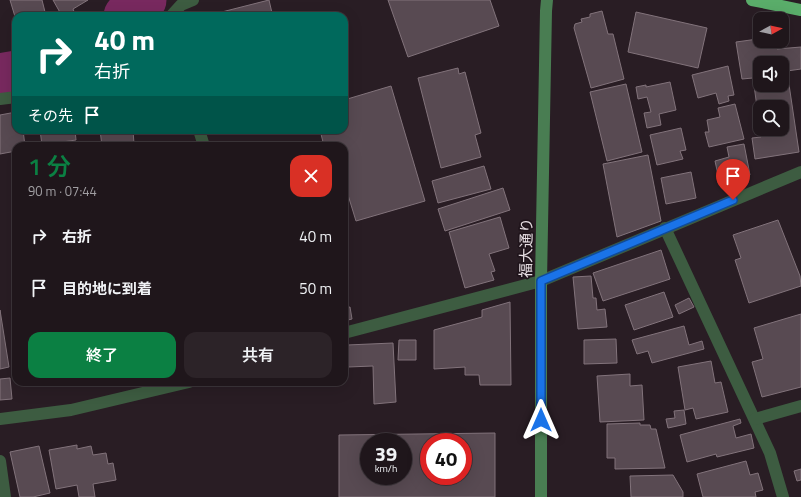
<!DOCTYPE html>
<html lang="ja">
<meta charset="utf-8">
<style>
body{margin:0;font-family:"Titillium Web","Noto Sans JP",sans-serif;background:#2c2328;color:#f1f3f6;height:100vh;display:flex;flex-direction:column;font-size:15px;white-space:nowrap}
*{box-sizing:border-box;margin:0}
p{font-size:13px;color:#a19fa3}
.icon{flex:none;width:22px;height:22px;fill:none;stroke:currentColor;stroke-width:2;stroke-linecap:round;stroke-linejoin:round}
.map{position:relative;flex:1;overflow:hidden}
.drawer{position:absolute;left:12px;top:142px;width:336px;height:244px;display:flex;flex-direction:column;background:#1f161b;border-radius:12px;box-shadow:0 4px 16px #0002,0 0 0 1px #3c353a}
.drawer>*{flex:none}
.top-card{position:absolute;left:12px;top:12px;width:336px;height:122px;border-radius:12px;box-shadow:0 4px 16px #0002,0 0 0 1px #3c353a;background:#00695c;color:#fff;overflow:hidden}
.needle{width:26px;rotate:82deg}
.fabs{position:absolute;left:753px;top:12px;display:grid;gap:8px}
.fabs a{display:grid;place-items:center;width:36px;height:36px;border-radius:8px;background:#1f161b;box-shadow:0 4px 16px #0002,0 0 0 1px #3c353a;font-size:20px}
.speed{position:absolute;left:360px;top:433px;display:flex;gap:8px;font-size:20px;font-weight:700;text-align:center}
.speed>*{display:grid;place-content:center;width:52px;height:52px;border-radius:50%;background:#1f161b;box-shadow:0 4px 16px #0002,0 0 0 1px #3c353a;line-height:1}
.speed small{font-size:10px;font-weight:400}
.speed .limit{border:6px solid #d22;background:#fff;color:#111}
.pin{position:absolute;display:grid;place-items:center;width:34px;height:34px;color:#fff;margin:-41px -17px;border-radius:50% 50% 50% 0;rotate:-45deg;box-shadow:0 0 4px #0007}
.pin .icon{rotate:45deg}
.me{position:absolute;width:44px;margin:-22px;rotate:0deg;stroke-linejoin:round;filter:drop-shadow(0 0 3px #0008)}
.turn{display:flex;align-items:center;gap:14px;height:84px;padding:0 16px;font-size:18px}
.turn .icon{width:52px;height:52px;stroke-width:2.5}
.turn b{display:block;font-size:28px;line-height:34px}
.then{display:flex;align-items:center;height:38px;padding:0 16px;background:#0003;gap:8px;font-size:15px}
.round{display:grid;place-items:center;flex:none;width:42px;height:42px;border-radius:12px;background:#2c2328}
.headline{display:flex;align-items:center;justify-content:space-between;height:68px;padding:0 16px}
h1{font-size:24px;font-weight:600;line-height:30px;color:#0b8043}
.action{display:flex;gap:8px;margin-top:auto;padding:8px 16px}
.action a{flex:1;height:46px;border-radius:12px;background:#0b8043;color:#fff;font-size:16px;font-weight:600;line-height:46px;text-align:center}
.action a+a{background:#2c2328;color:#f1f3f6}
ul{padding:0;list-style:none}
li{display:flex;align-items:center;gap:12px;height:52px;padding:0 16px}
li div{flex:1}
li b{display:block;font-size:15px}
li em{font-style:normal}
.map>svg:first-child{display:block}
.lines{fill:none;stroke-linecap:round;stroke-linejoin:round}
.river{stroke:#78295f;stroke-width:47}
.building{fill:#584a52;stroke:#82737b;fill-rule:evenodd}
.street{stroke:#3d5c41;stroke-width:12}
.secondary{stroke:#497d52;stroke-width:12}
.highway{stroke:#5aad6a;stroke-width:12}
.route-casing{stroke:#114b97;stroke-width:10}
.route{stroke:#1a73e8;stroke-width:7}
.labels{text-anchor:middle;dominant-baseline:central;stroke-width:3.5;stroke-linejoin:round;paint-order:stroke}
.street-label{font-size:15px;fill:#e7dee3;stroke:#1f141b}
</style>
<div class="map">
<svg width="801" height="497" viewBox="0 0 801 497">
<rect width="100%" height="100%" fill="#291d24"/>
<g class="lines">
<g class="river">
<path d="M127,16L143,0"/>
<path d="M0,77L16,74"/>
</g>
</g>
<g class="building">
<path d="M10,0H42L46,16H16V20Z"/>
<path d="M53,0H88L73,9L75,14L71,16H62Z"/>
<path d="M269,0L272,13L263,16H206Z"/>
<path d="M388,0H490L499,26L408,57Z"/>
<path d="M602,11L608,34H613L624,79L591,88L574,28L575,24L582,22L581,19L590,17V14Z"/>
<path d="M636,12L707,28L698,68L628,52Z"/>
<path d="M758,39L760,41L776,44L777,49L801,47V69L787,71L799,152L755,159L752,138L761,137L760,129H782V107H760V129L753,78L742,79L736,42ZM760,63H782V85H760Z"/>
<path d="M728,66L734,95L728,96L729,101L719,104L716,93L698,98L692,75Z"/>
<path d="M458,68L459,74L465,72L481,133L475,135L481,157L441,168L418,78Z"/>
<path d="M670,82L676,110L659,114L661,125L647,128L644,113L651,112L647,97L638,99L636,87L646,85V87Z"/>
<path d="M626,84L642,152L607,161L590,92Z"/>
<path d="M391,86L425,201L356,221L344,182V146H324L320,130H344V100Z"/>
<path d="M735,104L744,139L709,147L705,132H709L707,120L720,117L718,108Z"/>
<path d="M16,112V130H23L25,146H16V151L0,154V115Z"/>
<path d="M681,128L686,150L680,151L683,159L657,165L650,135Z"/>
<path d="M40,130H75L76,140L42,145Z"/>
<path d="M100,130H133L134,144L102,146Z"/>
<path d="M744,144L750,175L720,184L715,161L729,157L727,147Z"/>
<path d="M648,155L661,221L617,237L603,164Z"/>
<path d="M484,166L491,189L438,203L432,181Z"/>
<path d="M691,172L696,198L666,204L661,178Z"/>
<path d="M503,188L510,210L445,231L438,209Z"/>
<path d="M500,217L509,248L489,254L495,271L491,272L494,280L465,288L449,232Z"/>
<path d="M778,220L800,276L801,286L749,303L735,260L741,258L733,235Z"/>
<path d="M661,250L670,279L603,301L593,273Z"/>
<path d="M591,276L593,298H596L597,310L605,309L607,327L578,329L573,277Z"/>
<path d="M664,292L673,317L634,330L625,305Z"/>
<path d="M689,298L694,307L679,314L675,305Z"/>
<path d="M510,302L511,385H480L479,375H465V367L434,369V330L482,317V310Z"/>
<path d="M350,307L352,319L344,321V308Z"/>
<path d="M0,310L9,367L0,369Z"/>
<path d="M801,314V387L762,397L752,362L763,359L754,328Z"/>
<path d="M684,326L689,345L702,341L704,349L652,363L648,351L637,354L632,340Z"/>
<path d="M616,339L617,363L584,364V340Z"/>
<path d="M399,340H416V360H398Z"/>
<path d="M393,343L396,402L374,404L373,366L348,367L347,345Z"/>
<path d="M711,361L715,383L721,382L728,412L696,419L693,408L685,410L678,367Z"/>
<path d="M630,374V386L642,385L644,420L600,422L597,376Z"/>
<path d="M10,378L12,399L0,400V379Z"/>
<path d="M684,410L686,424L668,428L666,419L675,418L674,411Z"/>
<path d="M740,419L741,423L733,426L736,438L751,434L754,448L717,457L716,454L687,462L680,435Z"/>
<path d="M640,423V425H650L651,429H656L665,468L615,469V458H607V424Z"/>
<path d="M495,433V497H339V435ZM369,442H403V476H369ZM429,442H463V476H429Z"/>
<path d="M77,445V449L91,446L93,455L106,453L108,464L113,463L116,480L93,484L95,497H79L77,485L56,489L49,450Z"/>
<path d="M39,446L50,493L33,497H20L10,452Z"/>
<path d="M746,461L750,475L758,473L763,490L755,492L756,497H703L697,474Z"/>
<path d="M801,469V480L797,481L794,471Z"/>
<path d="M673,475L683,492V497H631L630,476Z"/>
</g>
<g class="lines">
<g class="street">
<path d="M171,16L181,5L193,0"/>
<path d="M0,99L16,97"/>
<path d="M199,130L204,146"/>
<path d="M665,228L770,453L783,497"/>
<path d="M344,333L541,281L801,172"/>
<path d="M0,419L71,410L189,382"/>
<path d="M755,419L801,406"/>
<path d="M0,461L5,497"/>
</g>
<path class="secondary" d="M541,497V281L546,11L547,0"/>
<path class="highway" d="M752,0L801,10"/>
</g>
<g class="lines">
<defs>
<path id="route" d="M541,420V281L733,200"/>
</defs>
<use href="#route" class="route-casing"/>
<use href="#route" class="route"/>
</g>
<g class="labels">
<g class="street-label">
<text transform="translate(526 248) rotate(-89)">福大通り</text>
</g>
</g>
</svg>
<div class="fabs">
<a><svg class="needle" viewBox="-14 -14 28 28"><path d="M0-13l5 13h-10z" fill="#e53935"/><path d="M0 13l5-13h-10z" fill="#a19fa3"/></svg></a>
<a><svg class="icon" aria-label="sound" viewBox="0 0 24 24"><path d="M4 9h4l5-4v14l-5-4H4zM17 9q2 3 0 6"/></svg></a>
<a><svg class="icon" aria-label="search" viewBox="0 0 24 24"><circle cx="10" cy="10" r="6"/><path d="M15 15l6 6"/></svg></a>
</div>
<div class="speed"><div>39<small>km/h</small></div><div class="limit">40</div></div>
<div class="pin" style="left:733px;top:200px;background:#d93025"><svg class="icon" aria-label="arrive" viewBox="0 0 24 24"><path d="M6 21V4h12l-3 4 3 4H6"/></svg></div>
<svg class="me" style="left:541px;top:420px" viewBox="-20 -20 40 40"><path d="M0-17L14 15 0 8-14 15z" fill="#1a73e8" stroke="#fff" stroke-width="4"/></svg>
<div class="top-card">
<div class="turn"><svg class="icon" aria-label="right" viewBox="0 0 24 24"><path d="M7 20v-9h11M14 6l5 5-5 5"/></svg><div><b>40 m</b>右折</div></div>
<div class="then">その先<svg class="icon" aria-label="arrive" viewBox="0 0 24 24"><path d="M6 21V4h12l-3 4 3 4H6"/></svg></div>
</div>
<section class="drawer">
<div class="headline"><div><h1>1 分</h1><p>90 m · 07:44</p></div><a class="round" style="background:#d93025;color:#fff"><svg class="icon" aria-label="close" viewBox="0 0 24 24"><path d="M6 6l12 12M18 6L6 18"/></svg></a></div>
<ul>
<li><svg class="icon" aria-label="right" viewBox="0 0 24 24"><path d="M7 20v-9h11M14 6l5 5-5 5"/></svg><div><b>右折</b></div><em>40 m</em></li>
<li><svg class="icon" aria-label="arrive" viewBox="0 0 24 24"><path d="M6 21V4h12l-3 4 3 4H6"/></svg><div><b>目的地に到着</b></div><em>50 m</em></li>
</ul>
<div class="action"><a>終了</a><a>共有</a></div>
</section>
</div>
